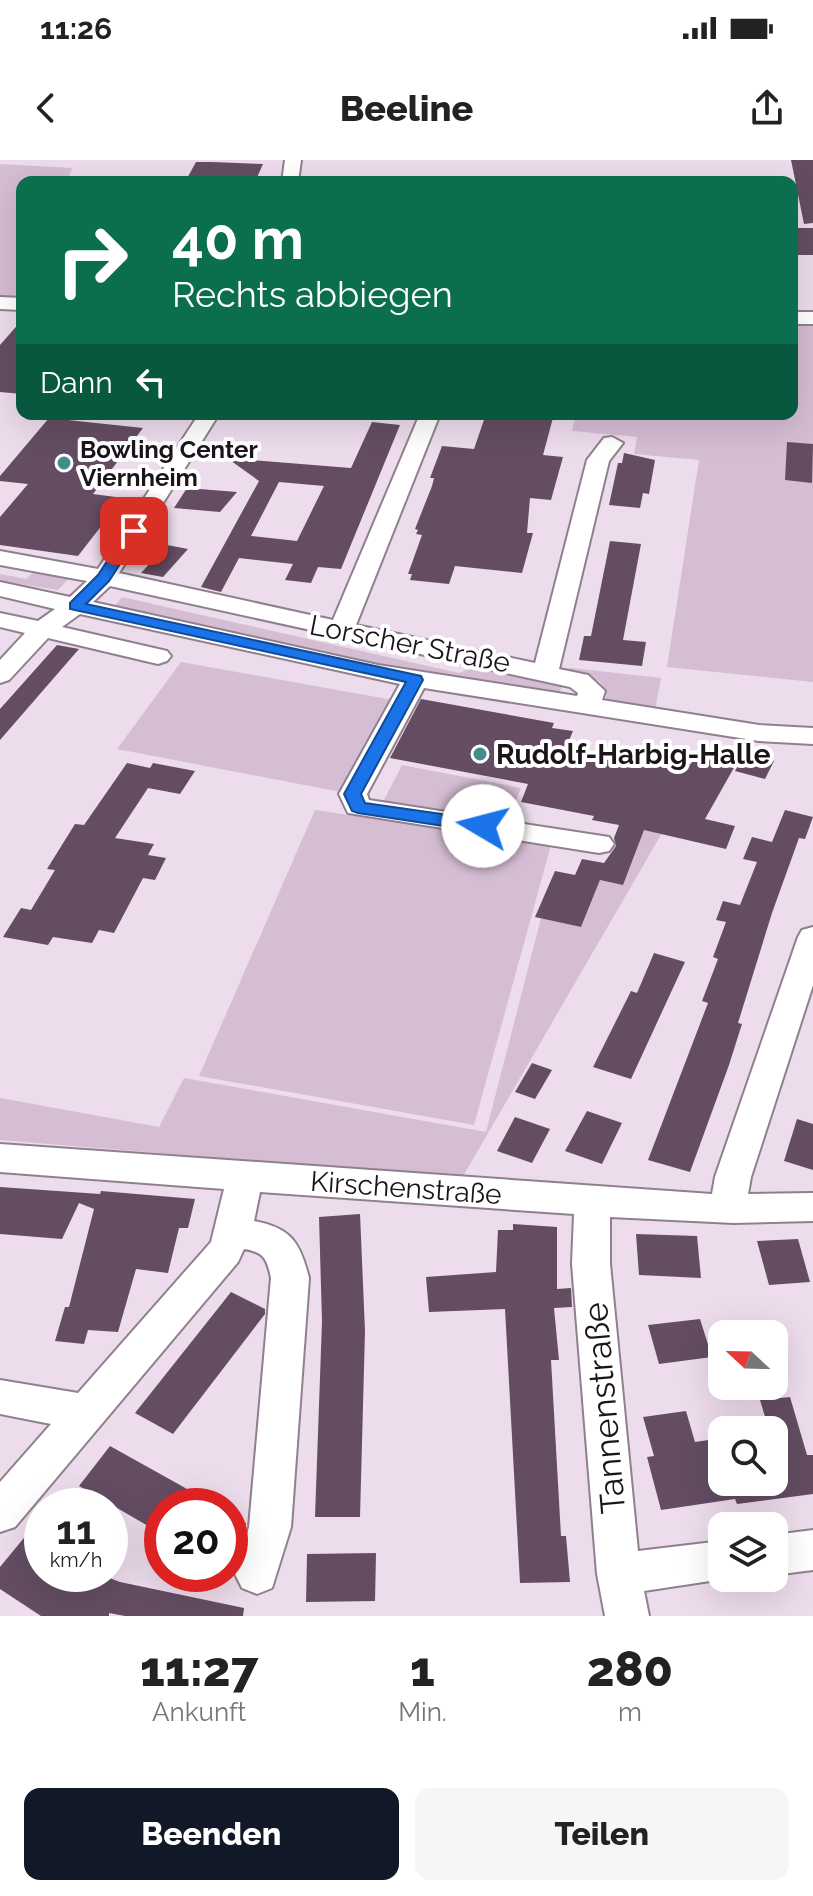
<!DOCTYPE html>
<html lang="de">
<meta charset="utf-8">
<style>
body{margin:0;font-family:Raleway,sans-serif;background:#f6f6f6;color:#222;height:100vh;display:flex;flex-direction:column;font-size:30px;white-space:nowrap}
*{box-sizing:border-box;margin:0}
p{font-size:26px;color:#767676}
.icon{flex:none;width:44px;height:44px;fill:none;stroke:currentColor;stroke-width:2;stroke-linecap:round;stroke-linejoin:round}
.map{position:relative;height:1456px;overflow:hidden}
.drawer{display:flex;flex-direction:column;background:#fff;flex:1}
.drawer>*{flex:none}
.top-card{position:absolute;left:16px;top:16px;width:782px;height:244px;border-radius:16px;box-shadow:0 8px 32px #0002;background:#0b6e4f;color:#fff;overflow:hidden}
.needle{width:52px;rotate:292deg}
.controls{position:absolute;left:708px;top:1160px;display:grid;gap:16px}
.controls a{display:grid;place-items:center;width:80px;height:80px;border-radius:16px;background:#fff;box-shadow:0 8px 32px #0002;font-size:40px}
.speed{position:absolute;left:24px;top:1328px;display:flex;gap:16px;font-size:40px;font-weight:700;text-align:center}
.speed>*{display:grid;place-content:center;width:104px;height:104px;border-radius:50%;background:#fff;box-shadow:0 8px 32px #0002;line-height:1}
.speed small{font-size:20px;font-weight:400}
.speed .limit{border:12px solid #d22;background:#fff;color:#111}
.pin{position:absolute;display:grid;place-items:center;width:68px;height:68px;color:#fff;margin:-34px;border-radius:16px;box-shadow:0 4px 12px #0006}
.me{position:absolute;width:88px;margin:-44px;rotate:278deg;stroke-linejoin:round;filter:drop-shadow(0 0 6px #0008)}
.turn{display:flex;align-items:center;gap:28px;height:168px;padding:0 24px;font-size:36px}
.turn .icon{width:104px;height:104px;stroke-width:2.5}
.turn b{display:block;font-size:56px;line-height:68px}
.then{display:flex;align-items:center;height:76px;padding:0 24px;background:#0003;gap:16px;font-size:30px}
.eta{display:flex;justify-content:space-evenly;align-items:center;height:136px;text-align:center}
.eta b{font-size:48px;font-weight:800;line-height:56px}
.action{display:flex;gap:16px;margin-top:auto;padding:16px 24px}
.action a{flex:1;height:92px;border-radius:16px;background:#111827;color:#fff;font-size:32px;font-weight:800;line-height:92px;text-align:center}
.action a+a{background:#f6f6f6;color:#222}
.status{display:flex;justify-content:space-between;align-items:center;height:56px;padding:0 40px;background:#fff;direction:ltr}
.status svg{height:22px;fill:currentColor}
header{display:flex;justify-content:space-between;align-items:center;height:104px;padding:0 24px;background:#fff;font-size:36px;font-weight:800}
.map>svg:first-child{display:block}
.green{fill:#d5bdd4}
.building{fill:#644d63;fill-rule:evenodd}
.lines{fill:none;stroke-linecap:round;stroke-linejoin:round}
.minor-casing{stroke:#90808f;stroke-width:4}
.minor{fill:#fff;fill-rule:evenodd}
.route{fill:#1a73e8;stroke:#114b97;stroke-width:2}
.poi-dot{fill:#438b8d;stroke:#fff;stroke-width:3}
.labels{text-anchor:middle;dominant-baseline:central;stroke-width:8;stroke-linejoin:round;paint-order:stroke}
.far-poi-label{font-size:24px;font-weight:bold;fill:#1b151b;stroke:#fff;text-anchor:start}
.street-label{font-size:28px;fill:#1b151b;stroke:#fff}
.poi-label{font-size:28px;font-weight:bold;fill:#1b151b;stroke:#fff;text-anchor:start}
.near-street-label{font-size:34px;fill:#1b151b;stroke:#fff}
</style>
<div class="status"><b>11:26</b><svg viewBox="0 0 49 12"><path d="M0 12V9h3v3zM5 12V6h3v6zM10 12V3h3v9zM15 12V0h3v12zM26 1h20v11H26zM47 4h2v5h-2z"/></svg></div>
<header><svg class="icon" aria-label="back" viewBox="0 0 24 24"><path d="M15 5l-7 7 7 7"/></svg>Beeline<svg class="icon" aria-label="share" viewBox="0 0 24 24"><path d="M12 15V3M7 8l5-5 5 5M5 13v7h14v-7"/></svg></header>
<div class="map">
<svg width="813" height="1456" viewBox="0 0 813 1456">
<rect width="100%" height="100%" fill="#eddcec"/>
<g class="green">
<path d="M0,4L72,8L67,22H22L20,137H0Z"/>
<path d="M792,164L813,165V522L667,507L699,300L634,294L637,277L572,271L576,254H792Z"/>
<path d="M35,411L69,418L58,430L0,421V414L26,419Z"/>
<path d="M122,437L459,513L478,506L563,525L558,535L412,511L114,447Z"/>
<path d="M181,502L393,540L341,632L117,589Z"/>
<path d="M571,508L661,518L655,550L606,541V529L599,521L568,509Z"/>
<path d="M402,605L521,628L505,666L383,642Z"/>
<path d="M315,650L551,685L474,965L199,916Z"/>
<path d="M640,669L662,673L462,1018L0,980V938L159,967L184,918L486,972L541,758L581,767L600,720L623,724L638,686Z"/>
</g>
<g class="building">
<path d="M791,0H813V63L804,64Z"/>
<path d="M196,2H212L263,4L255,22H185Z"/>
<rect x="792" y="68" width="21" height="27"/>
<path d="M22,160V234L0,232V185Z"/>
<path d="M486,254H554L543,295L563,297L551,340L530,338L527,373H533L522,413L455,406L449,424L410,420L412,414H408L422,375L416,374L418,370L415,369L432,326L434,318H430L442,286L474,289Z"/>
<path d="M49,258L143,268L93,334L123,338L78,396L0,385V357L28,324L0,321V316Z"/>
<path d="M372,262L400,265L341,409L318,407L311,423L285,420L293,404L239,398L221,432L201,427L259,321L227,298L351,308ZM279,322L324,326L297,381L251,376Z"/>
<path d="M787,282L813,284L812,323L785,320Z"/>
<path d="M624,293L655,300L649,334L643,333L640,348L609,345L618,303H622Z"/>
<path d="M187,328L237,332L220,352L174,348Z"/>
<path d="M610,381L641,384L623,480L646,482L642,506L579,500L584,476H591Z"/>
<path d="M167,385L188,389L163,417L141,413Z"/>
<path d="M57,485L79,489L0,580V549Z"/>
<path d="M421,539L554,563L552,568L573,571L564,592L615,601L618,591L691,604L699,587L740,597L705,659L735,666L726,689L644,670L623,725L600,720L581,767L535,757L555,711L575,715L582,699L604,703L616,686L614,678L619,665L592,660L594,656L521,642L528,624L390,598Z"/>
<path d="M745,593L774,601L765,619L735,611Z"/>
<path d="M127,603L150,608L153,603L195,611L180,634L148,628L115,678L154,684L148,695L166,698L155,720L143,718L114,773L99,770L92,783L53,777L48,785L3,777L21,748L31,750L55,710L47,709L75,664L84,665Z"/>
<path d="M785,650L813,657L805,679L799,678L772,753L738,863L742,864L729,905L690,1012L648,1000L708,843L702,841L718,799L713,797L726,762L716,760L723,741L740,745L757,702L743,699L752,677L772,682Z"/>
<path d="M654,793L685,802L631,919L593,907L631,831L637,833Z"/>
<path d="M532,903L552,910L535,939L515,932Z"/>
<path d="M587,951L622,963L602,1004L565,991Z"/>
<path d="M515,957L550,969L532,1003L497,991Z"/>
<path d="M797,959L813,964V1010L784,1001Z"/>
<path d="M0,1027L100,1034L101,1031L195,1039L188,1068H179L168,1113L136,1109L118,1172L88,1170L84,1184L55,1181L65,1147H69L94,1049L79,1043L62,1079L0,1074Z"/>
<path d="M360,1054L365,1171L360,1357H315L322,1161L319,1057Z"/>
<path d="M513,1064L557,1067V1129L571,1128L572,1147L554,1148L559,1200H551L561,1376H566L570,1422L520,1423L505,1149L429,1152L426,1117L496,1112L498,1070H513Z"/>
<path d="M636,1074L697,1076L701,1118L639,1115Z"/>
<path d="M798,1079L810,1122L769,1125L757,1081Z"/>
<path d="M231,1132L265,1149V1154L173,1274L135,1253Z"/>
<path d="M700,1159L712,1197L659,1204L648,1165Z"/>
<path d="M790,1237L807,1295H813V1334L737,1344L735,1339L661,1350L647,1297L654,1296L643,1257L686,1251L695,1282L722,1278V1322H774V1270H769L760,1240Z"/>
<path d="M110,1286L180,1325L216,1346H162V1374L79,1326Z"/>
<path d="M230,1354L246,1363L241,1382L230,1399Z"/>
<path d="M42,1356V1414H99L120,1422L244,1448L243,1456H125L109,1453V1456H41L0,1429V1407Z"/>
<path d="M376,1393L375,1441L306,1442L307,1394Z"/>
</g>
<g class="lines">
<defs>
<g id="minor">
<path d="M285,0H301L298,22H282Z"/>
<path d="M0,137L22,138V150L0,149Z"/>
<rect x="792" y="152" width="21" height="12"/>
<path d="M199,254H219L119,413L333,460L420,254H440L356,465L535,503L587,300L604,278L612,277L623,283L609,301L559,509L588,515L605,531L602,540L759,565L813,568V584L759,581L424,528L367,634L369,640L609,677L614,684L609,691L599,693L348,653L339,634L400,524L80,454L62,467L167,491L171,496L167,501L158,504L48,478L9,520L0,523V500L25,473L0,467V453L38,461L55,449L0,436V422L70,437L87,421L0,405V391L98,409ZM110,426L570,527L578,533L577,536L378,505L93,442Z"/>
<path d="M813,767V825L751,1017L748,1034L813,1033V1061L734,1063L610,1057V1104L638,1391L722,1381V1418H730L644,1431L649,1456H605L597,1414L572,1104L574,1054L260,1032L254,1061C291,1068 300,1082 309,1118L291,1367L272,1428L257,1434L242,1428L235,1414L249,1367L271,1118C267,1099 264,1092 244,1089L238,1102L15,1367L0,1372V1322L51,1264L0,1254V1220L78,1233L211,1082L224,1029L0,1012V984L712,1034L715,1017L798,777L802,770Z"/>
<path d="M813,1370V1410L774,1415V1375Z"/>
</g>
</defs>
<use href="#minor" class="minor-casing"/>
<use href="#minor" class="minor"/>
</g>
<path class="route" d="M134,367L141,371L109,421L86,444L421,516L423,520L361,634L365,643L483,660L492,666L489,670L483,672L358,653L352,651L344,634L406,522L70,449V443L98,415L129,368Z"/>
<g class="poi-dot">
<circle cx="64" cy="303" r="8"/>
<circle cx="480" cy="594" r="8"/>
</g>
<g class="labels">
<g class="far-poi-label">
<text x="80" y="289">Bowling Center<tspan x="80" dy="28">Viernheim</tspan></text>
</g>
<g class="street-label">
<text transform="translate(410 484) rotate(11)">Lorscher Straße</text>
<text transform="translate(406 1028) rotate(4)">Kirschenstraße</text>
</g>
<g class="poi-label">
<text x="496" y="594">Rudolf-Harbig-Halle</text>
</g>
<g class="near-street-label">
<text transform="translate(604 1248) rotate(-95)">Tannenstraße</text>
</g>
</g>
</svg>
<div class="controls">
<a><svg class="needle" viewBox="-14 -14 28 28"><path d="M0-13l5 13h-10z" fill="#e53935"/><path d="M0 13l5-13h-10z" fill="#767676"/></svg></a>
<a><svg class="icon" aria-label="search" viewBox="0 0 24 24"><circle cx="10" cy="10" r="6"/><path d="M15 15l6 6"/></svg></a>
<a><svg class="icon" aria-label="layers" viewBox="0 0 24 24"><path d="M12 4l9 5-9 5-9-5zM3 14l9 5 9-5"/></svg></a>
</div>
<div class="speed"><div>11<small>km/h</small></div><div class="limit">20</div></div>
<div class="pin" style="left:134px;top:371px;background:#d93025"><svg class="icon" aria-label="arrive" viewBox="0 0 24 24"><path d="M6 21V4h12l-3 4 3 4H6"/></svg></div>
<svg class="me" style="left:483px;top:666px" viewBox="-20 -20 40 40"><circle r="19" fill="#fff"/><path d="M0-13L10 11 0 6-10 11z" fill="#1a73e8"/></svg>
<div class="top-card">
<div class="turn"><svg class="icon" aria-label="right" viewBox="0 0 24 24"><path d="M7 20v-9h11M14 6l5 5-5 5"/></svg><div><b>40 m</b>Rechts abbiegen</div></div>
<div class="then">Dann<svg class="icon" aria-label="left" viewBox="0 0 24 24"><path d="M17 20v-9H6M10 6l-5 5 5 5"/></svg></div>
</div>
</div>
<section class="drawer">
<div class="eta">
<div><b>11:27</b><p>Ankunft</p></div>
<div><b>1</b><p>Min.</p></div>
<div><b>280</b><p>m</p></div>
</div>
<div class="action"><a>Beenden</a><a>Teilen</a></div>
</section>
